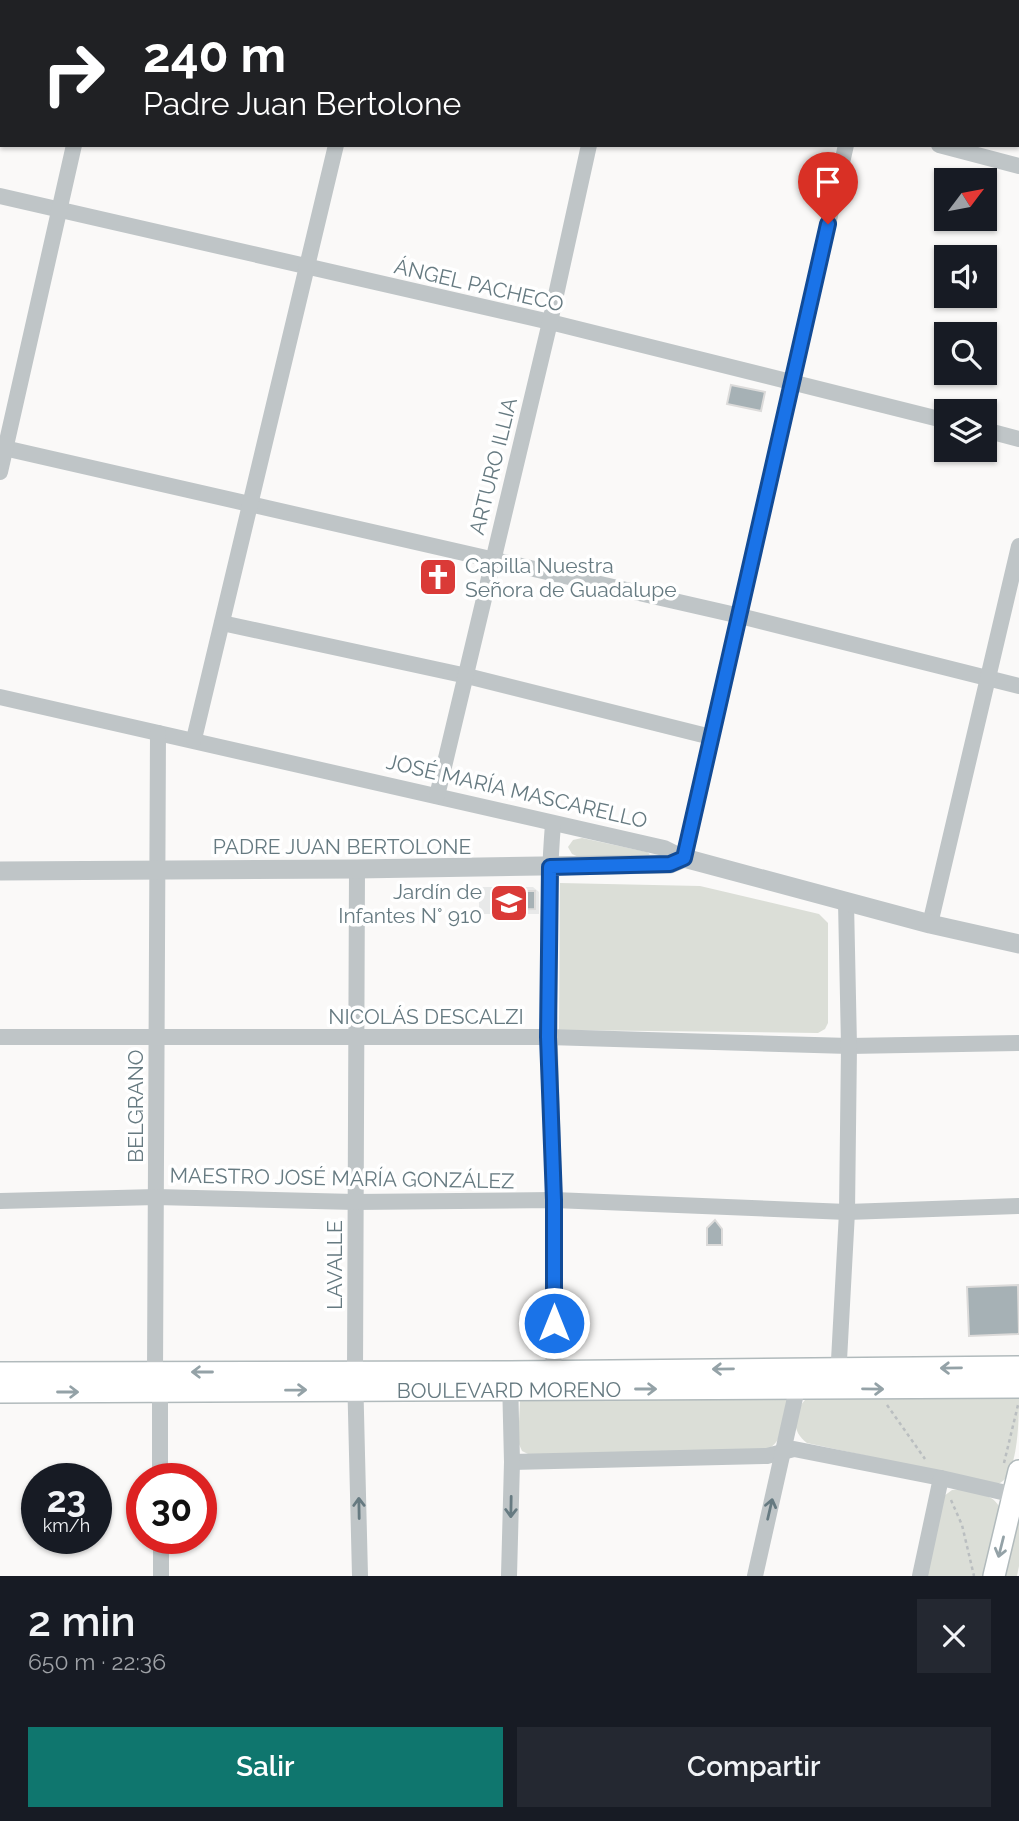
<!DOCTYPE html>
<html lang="es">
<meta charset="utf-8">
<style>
body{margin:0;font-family:Raleway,sans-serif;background:#242831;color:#f1f3f6;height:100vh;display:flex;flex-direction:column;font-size:26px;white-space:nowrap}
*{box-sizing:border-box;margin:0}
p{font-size:23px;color:#9ea1a6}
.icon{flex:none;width:38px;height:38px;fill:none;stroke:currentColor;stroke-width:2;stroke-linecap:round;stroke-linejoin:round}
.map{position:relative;height:1576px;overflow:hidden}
.panel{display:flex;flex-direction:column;background:#171b24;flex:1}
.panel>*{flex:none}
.hud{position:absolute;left:0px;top:0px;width:1020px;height:147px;box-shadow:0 2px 5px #0004;background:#202124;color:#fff;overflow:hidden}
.needle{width:46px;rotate:58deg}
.tools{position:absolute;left:934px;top:168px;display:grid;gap:14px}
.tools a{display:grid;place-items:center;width:63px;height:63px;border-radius:0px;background:#171b24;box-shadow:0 2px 5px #0004;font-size:35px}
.speed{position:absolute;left:21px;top:1463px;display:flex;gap:14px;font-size:35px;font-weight:700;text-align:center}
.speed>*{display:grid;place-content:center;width:91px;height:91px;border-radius:50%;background:#171b24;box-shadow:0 2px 5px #0004;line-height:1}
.speed small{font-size:18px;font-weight:400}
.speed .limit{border:10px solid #d22;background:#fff;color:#111}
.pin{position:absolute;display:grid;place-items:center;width:60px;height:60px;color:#fff;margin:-72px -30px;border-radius:50% 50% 50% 0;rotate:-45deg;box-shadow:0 0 7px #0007}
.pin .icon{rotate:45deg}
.me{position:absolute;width:77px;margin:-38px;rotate:0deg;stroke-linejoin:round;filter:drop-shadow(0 0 5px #0008)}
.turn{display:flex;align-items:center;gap:24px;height:147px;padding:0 28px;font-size:32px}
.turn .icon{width:91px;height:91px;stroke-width:2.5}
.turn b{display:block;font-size:49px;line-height:60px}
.round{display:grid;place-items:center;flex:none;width:74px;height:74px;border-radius:0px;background:#242831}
.overview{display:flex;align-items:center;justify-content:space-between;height:119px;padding:0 28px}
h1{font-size:42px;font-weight:600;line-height:52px}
.primary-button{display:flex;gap:14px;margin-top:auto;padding:14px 28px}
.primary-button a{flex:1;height:80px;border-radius:0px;background:#0f766e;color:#fff;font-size:28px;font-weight:600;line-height:80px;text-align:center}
.primary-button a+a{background:#242831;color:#f1f3f6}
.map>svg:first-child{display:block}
.built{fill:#e8e9e9}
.green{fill:#dbded7}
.building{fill:#a6b1b5;stroke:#dcdbda;stroke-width:2}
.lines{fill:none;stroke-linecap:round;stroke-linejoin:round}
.secondary-casing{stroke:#b1babc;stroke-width:24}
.path{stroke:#babec0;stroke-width:2.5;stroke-dasharray:3.5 3.5;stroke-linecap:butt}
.minor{stroke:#bfc5c7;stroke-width:16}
.tertiary{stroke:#bfc5c7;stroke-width:19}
.secondary{stroke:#fff;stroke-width:21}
.oneway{stroke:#94a2a7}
.oneway2{stroke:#667a81}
.route-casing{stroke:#114b97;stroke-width:18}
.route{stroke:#1a73e8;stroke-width:12}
.labels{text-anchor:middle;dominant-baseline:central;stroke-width:7;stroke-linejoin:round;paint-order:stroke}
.street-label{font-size:21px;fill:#667a81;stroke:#fff}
.poi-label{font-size:21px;fill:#667a81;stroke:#fff;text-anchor:start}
</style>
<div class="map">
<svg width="1019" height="1576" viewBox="0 0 1019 1576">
<rect width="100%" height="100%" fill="#faf9f8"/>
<path class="built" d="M479,887H533L539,892V914H479Z"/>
<g class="green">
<path d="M582,838L647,852L650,854L646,857L581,858L572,854L568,847L573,840Z"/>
<path d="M560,883L700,886L819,914L828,923V1023L825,1029L818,1033L559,1030Z"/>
<path d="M1019,1395C1019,1414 1019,1480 997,1484L807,1443C790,1431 793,1411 807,1398Z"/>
<path d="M783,1396L788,1401C784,1418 784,1443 766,1450L530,1455L522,1451L518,1442L520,1401L528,1398Z"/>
<path d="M962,1489C976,1493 995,1494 1000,1509L984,1576H926L944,1496L952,1490Z"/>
<path d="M1019,1509V1566L1017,1576H1002Z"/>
</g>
<g class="building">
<path d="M731,385L765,392L761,411L727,404Z"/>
<path d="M501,891H535V909L502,910Z"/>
<path d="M715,1220L722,1229V1245H707V1228Z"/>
<path d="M1018,1285L1019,1334L969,1336L967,1287Z"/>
</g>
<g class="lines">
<defs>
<g id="secondary">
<path d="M0,1373L510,1372L1019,1367"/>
<path id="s1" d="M0,1392L1019,1387"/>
<path d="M994,1576L1019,1471"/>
</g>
</defs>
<use href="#secondary" class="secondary-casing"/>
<g class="path">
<path d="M887,1405L925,1459"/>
<path d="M1004,1463L1018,1405"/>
<path d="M951,1500L962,1525L974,1576"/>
</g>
<g class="minor">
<path d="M225,0L234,2"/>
<path d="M104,2V0"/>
<path d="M369,2L370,0"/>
<path d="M581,2L582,0"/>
<path d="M687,2L688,0"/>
<path d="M880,2L881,0"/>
<path d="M939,145L1019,166"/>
<path d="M0,196L550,322L947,421"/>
<path d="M985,430L1019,439"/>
<path d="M0,447L740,616L1019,686"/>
<path d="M0,472L74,145"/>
<path d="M222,623L467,676L711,737"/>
<path d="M0,697L664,848L684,858L846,145"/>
<path d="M158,733L155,1373L160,1391V1479"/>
<path d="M194,739L336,145"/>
<path d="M437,796L550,322L589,145"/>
<path d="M553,824C543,950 552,1075 554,1201C555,1261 552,1321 554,1381"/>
<path d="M357,869L355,1372L360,1576"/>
<path d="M930,924L1019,546"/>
<path d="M0,1037H548L849,1046L1019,1043"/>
<path d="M0,1201L156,1197L355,1202L554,1200L847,1212L1019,1206"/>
<path d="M838,1379L847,1212L849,1046L846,902"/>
<path d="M512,1462L767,1456L794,1449L941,1478L1019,1496"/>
<path d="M161,1538V1576"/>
<path d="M509,1576L512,1462L510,1379"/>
<path d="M755,1576L799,1380"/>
<path d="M920,1576L941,1478"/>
</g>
<path class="tertiary" d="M0,871L357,869L670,864L684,858L930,924L1019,944"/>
<use href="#secondary" class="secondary"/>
</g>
<defs><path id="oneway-shaft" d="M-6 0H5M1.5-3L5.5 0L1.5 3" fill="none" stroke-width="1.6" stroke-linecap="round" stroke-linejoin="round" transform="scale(1.75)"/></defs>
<g class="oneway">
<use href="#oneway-shaft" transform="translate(951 1368) rotate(179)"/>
<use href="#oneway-shaft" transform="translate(723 1369) rotate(179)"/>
<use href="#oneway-shaft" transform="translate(202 1372) rotate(180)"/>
<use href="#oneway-shaft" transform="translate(646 1389)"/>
<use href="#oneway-shaft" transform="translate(873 1389) rotate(1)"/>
<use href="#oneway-shaft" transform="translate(296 1390) rotate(-1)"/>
<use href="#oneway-shaft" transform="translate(68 1392)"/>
<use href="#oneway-shaft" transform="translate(1001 1547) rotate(104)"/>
</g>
<g class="oneway2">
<use href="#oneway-shaft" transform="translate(511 1507) rotate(91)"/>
<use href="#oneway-shaft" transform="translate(359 1508) rotate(-91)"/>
<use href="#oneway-shaft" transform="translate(770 1509) rotate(-77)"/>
</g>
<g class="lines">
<defs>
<path id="route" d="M554,1323V1200L548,1037L550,867L670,864L684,858L828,224"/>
</defs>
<use href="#route" class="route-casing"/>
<use href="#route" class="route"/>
</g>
<defs>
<symbol id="church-square" viewBox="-11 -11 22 22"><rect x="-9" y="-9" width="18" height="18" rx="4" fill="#da3a37" stroke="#fff"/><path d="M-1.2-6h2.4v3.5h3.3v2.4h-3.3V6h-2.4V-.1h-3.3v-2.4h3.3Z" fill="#fff"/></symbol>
<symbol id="school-square" viewBox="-11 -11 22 22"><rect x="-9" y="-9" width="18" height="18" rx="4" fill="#da3a37" stroke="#fff"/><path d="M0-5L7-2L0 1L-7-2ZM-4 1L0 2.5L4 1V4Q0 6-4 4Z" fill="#fff"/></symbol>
</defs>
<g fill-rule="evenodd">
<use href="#church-square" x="416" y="555" width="44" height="44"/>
<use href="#school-square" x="487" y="881" width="44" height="44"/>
</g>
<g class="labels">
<g class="street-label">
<text transform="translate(479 285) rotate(13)">ÁNGEL PACHECO</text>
<text transform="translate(493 466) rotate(-76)">ARTURO ILLIA</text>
<text transform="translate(517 791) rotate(13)">JOSÉ MARÍA MASCARELLO</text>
<text x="342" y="846">PADRE JUAN BERTOLONE</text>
<text x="426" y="1016">NICOLÁS DESCALZI</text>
<text transform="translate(135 1106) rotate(-90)">BELGRANO</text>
<text transform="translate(342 1178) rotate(1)">MAESTRO JOSÉ MARÍA GONZÁLEZ</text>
<text transform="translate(334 1265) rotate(-90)">LAVALLE</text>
<text stroke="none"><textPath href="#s1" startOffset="509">BOULEVARD MORENO</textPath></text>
</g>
<g class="poi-label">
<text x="465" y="565">Capilla Nuestra<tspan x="465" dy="24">Señora de Guadalupe</tspan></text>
<text x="482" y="891" text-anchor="end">Jardín de<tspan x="482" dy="24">Infantes N° 910</tspan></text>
</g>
</g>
</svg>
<div class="tools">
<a><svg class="needle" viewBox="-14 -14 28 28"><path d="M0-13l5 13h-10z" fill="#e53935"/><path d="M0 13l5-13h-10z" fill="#9ea1a6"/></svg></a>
<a><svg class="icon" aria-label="sound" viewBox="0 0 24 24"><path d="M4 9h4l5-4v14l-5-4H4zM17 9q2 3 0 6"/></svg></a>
<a><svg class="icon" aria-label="search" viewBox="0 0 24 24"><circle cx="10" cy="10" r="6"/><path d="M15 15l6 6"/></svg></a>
<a><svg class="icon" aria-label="layers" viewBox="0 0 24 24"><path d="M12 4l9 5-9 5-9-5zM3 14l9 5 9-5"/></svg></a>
</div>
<div class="speed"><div>23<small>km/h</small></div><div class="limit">30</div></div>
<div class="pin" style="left:828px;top:224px;background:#d93025"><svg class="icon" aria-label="arrive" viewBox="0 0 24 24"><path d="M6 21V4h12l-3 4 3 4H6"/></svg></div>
<svg class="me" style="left:554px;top:1323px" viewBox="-20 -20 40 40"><circle r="17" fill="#1a73e8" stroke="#fff" stroke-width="3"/><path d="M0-11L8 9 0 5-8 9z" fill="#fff"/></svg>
<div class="hud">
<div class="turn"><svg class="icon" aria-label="right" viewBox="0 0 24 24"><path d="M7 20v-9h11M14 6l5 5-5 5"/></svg><div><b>240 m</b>Padre Juan Bertolone</div></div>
</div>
</div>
<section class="panel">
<div class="overview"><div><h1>2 min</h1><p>650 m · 22:36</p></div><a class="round"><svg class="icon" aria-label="close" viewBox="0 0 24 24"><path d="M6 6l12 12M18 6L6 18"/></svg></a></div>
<div class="primary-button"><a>Salir</a><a>Compartir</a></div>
</section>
